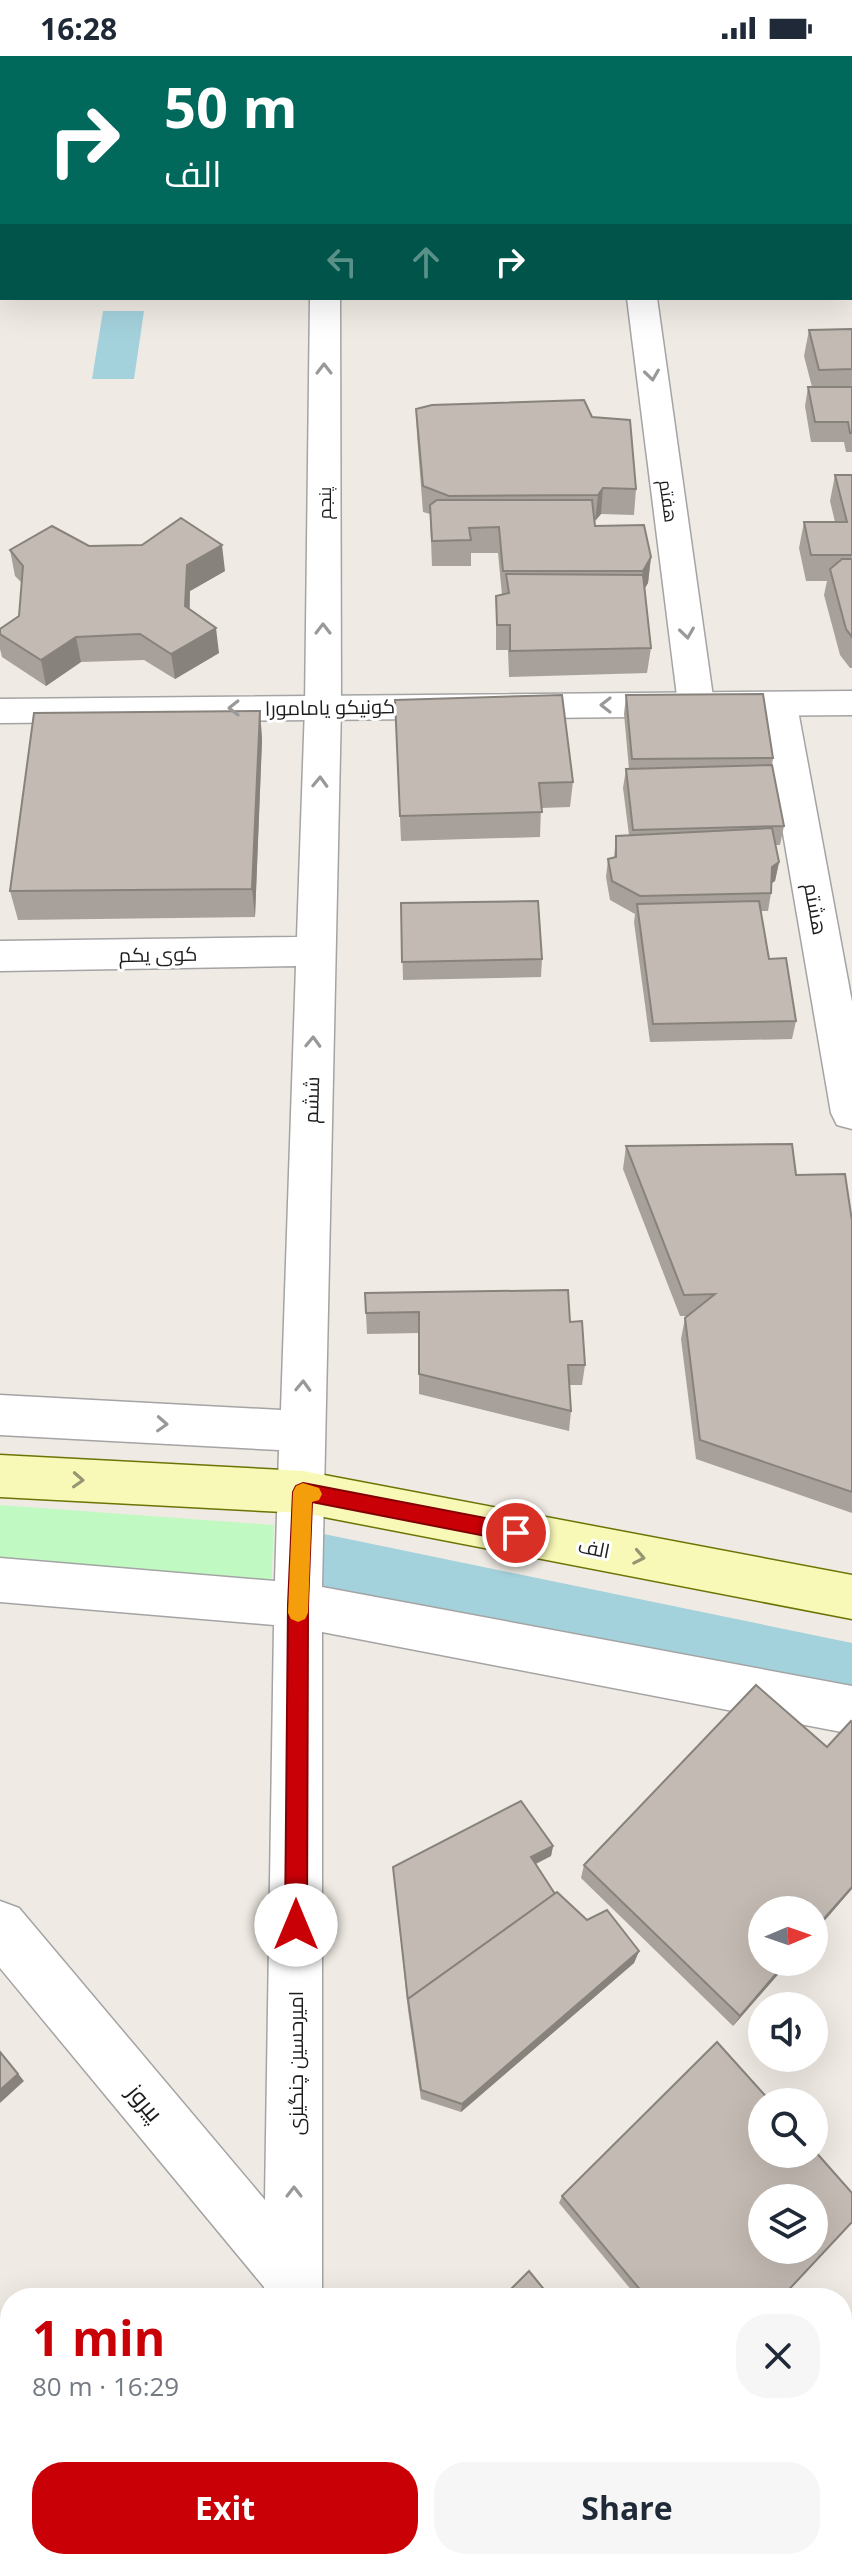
<!DOCTYPE html>
<meta charset="utf-8">
<style>
body{margin:0;font-family:"Open Sans",Cairo,sans-serif;background:#f6f6f7;color:#1f2937;height:100vh;display:flex;flex-direction:column;font-size:30px;white-space:nowrap}
*{box-sizing:border-box;margin:0}
p{font-size:26px;color:#747a83}
.icon{flex:none;width:44px;height:44px;fill:none;stroke:currentColor;stroke-width:2;stroke-linecap:round;stroke-linejoin:round}
.map{position:relative;flex:1;overflow:hidden}
.details{position:absolute;left:0px;top:2232px;width:852px;height:282px;display:flex;flex-direction:column;background:#fff;border-radius:32px 32px 0 0;box-shadow:0 8px 32px #0002}
.details>*{flex:none}
.guide{position:absolute;left:0px;top:0px;width:852px;height:244px;box-shadow:0 8px 32px #0002;background:#00695c;color:#fff;overflow:hidden}
.needle{width:52px;rotate:88deg}
.fabs{position:absolute;left:748px;top:1840px;display:grid;gap:16px}
.fabs a{display:grid;place-items:center;width:80px;height:80px;border-radius:50%;background:#fff;box-shadow:0 8px 32px #0002;font-size:40px}
.pin{position:absolute;display:grid;place-items:center;width:68px;height:68px;color:#fff;margin:-34px;border:4px solid #fff;border-radius:50%;box-shadow:0 2px 8px #0007}
.me{position:absolute;width:88px;margin:-44px;rotate:0deg;stroke-linejoin:round;filter:drop-shadow(0 0 6px #0008)}
.turn{display:flex;align-items:center;gap:28px;height:168px;padding:0 32px;font-size:36px}
.turn .icon{width:104px;height:104px;stroke-width:2.5}
.turn b{display:block;font-size:56px;line-height:68px}
.lanes{display:flex;align-items:center;height:76px;padding:0 32px;background:#0003;justify-content:center;gap:40px;direction:ltr}
.lanes .off{opacity:.35}
.round{display:grid;place-items:center;flex:none;width:84px;height:84px;border-radius:32px;background:#f6f6f7}
.head{display:flex;align-items:center;justify-content:space-between;height:136px;padding:0 32px}
h1{font-size:48px;font-weight:700;line-height:60px;color:#ca0007}
.button{display:flex;gap:16px;margin-top:auto;padding:16px 32px}
.button a{flex:1;height:92px;border-radius:32px;background:#ca0007;color:#fff;font-size:32px;font-weight:700;line-height:92px;text-align:center}
.button a+a{background:#f6f6f7;color:#1f2937}
.status{display:flex;justify-content:space-between;align-items:center;height:56px;padding:0 40px;background:#fff;direction:ltr}
.status svg{height:22px;fill:currentColor}
.map>svg:first-child{display:block}
.park{fill:#c0f9c2}
.water{fill:#a3d1dc}
.lines{fill:none;stroke-linecap:round;stroke-linejoin:round}
.minor-casing{stroke:#a4a4a4;stroke-width:3}
.tertiary-casing{stroke:#a4a4a4;stroke-width:3}
.secondary-casing{stroke:#6c7405;stroke-width:3}
.minor{fill:#fff;fill-rule:evenodd}
.tertiary{fill:#fff;fill-rule:evenodd}
.secondary{fill:#f8f9b7;fill-rule:evenodd}
.wall{fill:#a8a09a}
.shaded-wall{fill:#88827d}
.building{fill:#c3bab3;stroke:#88827d;stroke-width:2;fill-rule:evenodd}
.oneway{stroke:#999}
.oneway2{stroke:#959672}
.route{fill:#ca0007;stroke:#830005;stroke-width:2}
.slow{fill:#f59e0b}
.labels{text-anchor:middle;dominant-baseline:central;stroke-width:6;stroke-linejoin:round;paint-order:stroke}
.far-street-label{font-size:18px;fill:#1d1d1d;stroke:#fff}
.street-label{font-size:20px;fill:#1d1d1d;stroke:#fff}
.near-street-label{font-size:24px;fill:#1d1d1d;stroke:#fff}
</style>
<div class="status"><b>16:28</b><svg viewBox="0 0 49 12"><path d="M0 12V9h3v3zM5 12V6h3v6zM10 12V3h3v9zM15 12V0h3v12zM26 1h20v11H26zM47 4h2v5h-2z"/></svg></div>
<div class="map">
<svg width="852" height="2513" viewBox="0 0 852 2513">
<rect width="100%" height="100%" fill="#efeae3"/>
<path class="park" d="M0,1449L274,1469L271,1534L0,1507Z"/>
<g class="water">
<path d="M103,255H144L134,323H92Z"/>
<path d="M319,1477L852,1587V1635L319,1535Z"/>
</g>
<g class="lines">
<defs>
<g id="minor">
<rect x="313" y="0" width="26" height="2"/>
<path d="M310,242H340L341,651L322,1531L852,1630V1678L322,1576V2242H264V2231L0,1912V1845L19,1852L265,2144L274,1569L0,1546V1502L275,1525L279,1394L0,1379V1339L281,1354L296,910L0,915V885L297,881L305,651Z"/>
<path d="M627,242H657L714,648L708,656L696,660L684,656L678,648Z"/>
<path d="M779,637L791,641L797,649L852,946V1073L837,1069L831,1057L761,649L767,641Z"/>
<rect x="260" y="2504" width="62" height="9"/>
</g>
<g id="tertiary">
<rect x="850" y="90" width="2" height="16"/>
<rect x="0" y="107" width="2" height="16"/>
<path d="M852,635V659L0,667V643Z"/>
</g>
<path id="secondary" d="M0,1399L303,1415L852,1519V1563L303,1457L0,1441Z"/>
</defs>
<use href="#minor" class="minor-casing"/>
<use href="#tertiary" class="tertiary-casing"/>
<use href="#secondary" class="secondary-casing"/>
<use href="#minor" class="minor"/>
<use href="#tertiary" class="tertiary"/>
<use href="#secondary" class="secondary"/>
</g>
<g class="wall">
<path d="M852,273V396H846L844,386H811L805,350L808,331H812L804,300L809,274Z"/>
<path d="M416,353L592,361L636,433L634,459L601,458L595,465V470L651,501L648,527L645,532L651,592L647,617L509,621L508,594H496V540L502,539L498,497H471V510H432L430,458L423,456L417,379Z"/>
<path d="M835,419H852V612H850L840,599L824,539L827,525H806L799,492L804,466H835L830,445Z"/>
<path d="M10,494L225,515L190,535V553L219,597L175,623L144,604L81,606L46,630L2,601L0,593V573L19,560L22,527L15,520Z"/>
<path d="M626,639L773,702L772,710L784,770L780,789H775L779,806L775,825L772,827L771,837L768,855H761L769,903L796,965L792,983L650,986L634,866L635,858L610,844L606,821L608,803L614,802L616,780L629,779L623,732L626,713H629L624,658Z"/>
<path d="M395,644L573,726L570,751L541,752L540,781L401,785Z"/>
<path d="M260,655L262,684L255,861L18,864L10,835Z"/>
<path d="M401,847L542,903L541,921L403,924Z"/>
<path d="M626,1090L796,1119L852,1165V1457L696,1403L681,1283L685,1262L689,1260H680L623,1113Z"/>
<path d="M365,1237L570,1266L585,1309L582,1329H570L571,1355L569,1375L419,1338V1277L367,1278Z"/>
<path d="M553,1790L551,1800L536,1808L555,1838L587,1864L639,1895L634,1907L461,2056L421,2043L408,1954L394,1821Z"/>
<path d="M584,1809L789,1906L733,1970L581,1822Z"/>
<path d="M562,2140L781,2242H638L559,2147Z"/>
<path d="M669,2504H811L818,2513H661Z"/>
</g>
<g class="shaded-wall">
<path d="M603,432L601,458L595,465L598,439Z"/>
<path d="M222,489L225,515L190,535L188,576L185,550L187,509Z"/>
<path d="M651,501L648,527L640,540L643,515Z"/>
<path d="M216,572L219,597L175,623L171,598Z"/>
<path d="M76,581L81,606L46,630L41,604Z"/>
<path d="M260,655L262,684L255,861L252,833Z"/>
<path d="M779,806L775,825L768,829L772,811Z"/>
<path d="M553,1790L551,1800L529,1811L531,1801Z"/>
<path d="M852,1831V1833L814,1877V1874Z"/>
<path d="M639,1895L634,1907L461,2056L462,2048Z"/>
<path d="M786,1906H789L733,1970L740,1960Z"/>
<path d="M0,1995L24,2025L0,2047Z"/>
</g>
<g class="building">
<rect x="184" y="0" width="104" height="2"/>
<rect x="629" y="0" width="197" height="2"/>
<path d="M852,273V313L819,314L809,274Z"/>
<path d="M808,331H852V377H850L848,366H815Z"/>
<path d="M584,344L592,361L630,364L636,433L603,432L598,439L449,440L423,430L416,353L432,349Z"/>
<path d="M835,419H852V499H811L804,466H847Z"/>
<path d="M437,444H592L595,470L644,469L651,501L643,515H503L499,471L469,472L471,484L432,485L430,449Z"/>
<path d="M181,462L222,489L187,509L185,550L216,572L171,598L140,578L76,581L41,604L0,578V573L19,560L23,510L10,494L52,470L89,490L142,489Z"/>
<path d="M842,503H852V581L846,573L830,513Z"/>
<path d="M506,518L643,519L651,592L510,595V569H497L496,540L509,537Z"/>
<path d="M763,638L773,702L632,703L626,639Z"/>
<path d="M562,639L573,726L539,727L542,756L400,760L395,644Z"/>
<path d="M260,655L252,833L10,835L34,657Z"/>
<path d="M772,709L784,770L633,774L626,713Z"/>
<path d="M772,772L779,806L772,811L771,837L640,840L612,825L608,803L616,801V780Z"/>
<path d="M538,845L542,903L402,906L401,847Z"/>
<path d="M759,845L769,903L786,902L796,965L653,968L637,848Z"/>
<path d="M792,1088L796,1119L845,1118L852,1165V1436L700,1384L685,1262L715,1238L684,1239L626,1090Z"/>
<path d="M568,1234L570,1266L582,1265L585,1309H568L571,1355L419,1318V1256L366,1257L365,1237Z"/>
<path d="M756,1629L827,1691L851,1665L852,1666V1831L814,1874V1854H762V1906H786L740,1960L584,1809Z"/>
<path d="M521,1745L553,1790L531,1801L555,1838L408,1943V1945L393,1811Z"/>
<path d="M557,1836L587,1864L607,1854L639,1895L462,2048L421,2034L408,1943Z"/>
<path d="M717,1986L771,2046H762V2098H814V2094L852,2137V2166L781,2242H647L562,2140ZM762,2142H814V2194H762Z"/>
<path d="M0,1996L18,2018L0,2034Z"/>
<path d="M529,2215L551,2242H502Z"/>
<path d="M412,2504H508L500,2513H413Z"/>
<path d="M676,2504H811L818,2513H669Z"/>
</g>
<defs><path id="oneway-chevron" d="M-2-3.5L2.5 0L-2 3.5" fill="none" stroke-width="1.6" stroke-linecap="round" stroke-linejoin="round" transform="scale(2)"/></defs>
<g class="oneway">
<use href="#oneway-chevron" transform="translate(324 313) rotate(-90)"/>
<use href="#oneway-chevron" transform="translate(652 319) rotate(82)"/>
<use href="#oneway-chevron" transform="translate(323 573) rotate(-90)"/>
<use href="#oneway-chevron" transform="translate(687 577) rotate(82)"/>
<use href="#oneway-chevron" transform="translate(606 649) rotate(180)"/>
<use href="#oneway-chevron" transform="translate(234 652) rotate(179)"/>
<use href="#oneway-chevron" transform="translate(320 726) rotate(-88)"/>
<use href="#oneway-chevron" transform="translate(313 986) rotate(-88)"/>
<use href="#oneway-chevron" transform="translate(303 1330) rotate(-88)"/>
<use href="#oneway-chevron" transform="translate(162 1368) rotate(3)"/>
<use href="#oneway-chevron" transform="translate(294 2136) rotate(-90)"/>
</g>
<g class="oneway2">
<use href="#oneway-chevron" transform="translate(78 1424) rotate(3)"/>
<use href="#oneway-chevron" transform="translate(639 1501) rotate(11)"/>
</g>
<path class="route" d="M303,1427L516,1468L523,1471L526,1477L523,1483L516,1486L312,1446L308,1549L307,1869L303,1877L296,1880L288,1877L285,1869L288,1549L293,1436L296,1430Z"/>
<path class="slow" d="M303,1427L319,1432L322,1438L319,1444L312,1446L308,1557L305,1563L298,1566L291,1563L288,1557L293,1436L296,1430Z"/>
<g class="labels">
<g class="far-street-label">
<text transform="translate(669 445) rotate(82)">هفتم</text>
<text transform="translate(324 447) rotate(-90)">پنجم</text>
</g>
<g class="street-label">
<text transform="translate(330 651) rotate(-1)">کونیکو یامامورا</text>
<text transform="translate(816 853) rotate(80)">هشتم</text>
<text transform="translate(158 898) rotate(-1)">کوی یکم</text>
<text transform="translate(311 1044) rotate(-88)">ششم</text>
<text transform="translate(594 1492) rotate(11)">الف</text>
<text transform="translate(295 2007) rotate(-90)">امیرحسین چنگیزی</text>
</g>
<g class="near-street-label">
<text transform="translate(146 2046) rotate(50)">پیروز</text>
</g>
</g>
</svg>
<div class="fabs">
<a><svg class="needle" viewBox="-14 -14 28 28"><path d="M0-13l5 13h-10z" fill="#e53935"/><path d="M0 13l5-13h-10z" fill="#747a83"/></svg></a>
<a><svg class="icon" aria-label="sound" viewBox="0 0 24 24"><path d="M4 9h4l5-4v14l-5-4H4zM17 9q2 3 0 6"/></svg></a>
<a><svg class="icon" aria-label="search" viewBox="0 0 24 24"><circle cx="10" cy="10" r="6"/><path d="M15 15l6 6"/></svg></a>
<a><svg class="icon" aria-label="layers" viewBox="0 0 24 24"><path d="M12 4l9 5-9 5-9-5zM3 14l9 5 9-5"/></svg></a>
</div>
<div class="pin" style="left:516px;top:1477px;background:#d93025"><svg class="icon" aria-label="arrive" viewBox="0 0 24 24"><path d="M6 21V4h12l-3 4 3 4H6"/></svg></div>
<svg class="me" style="left:296px;top:1869px" viewBox="-20 -20 40 40"><circle r="19" fill="#fff"/><path d="M0-13L10 11 0 6-10 11z" fill="#ca0007"/></svg>
<div class="guide">
<div class="turn"><svg class="icon" aria-label="right" viewBox="0 0 24 24"><path d="M7 20v-9h11M14 6l5 5-5 5"/></svg><div><b>50 m</b>الف</div></div>
<div class="lanes"><svg class="icon off" aria-label="left" viewBox="0 0 24 24"><path d="M17 20v-9H6M10 6l-5 5 5 5"/></svg><svg class="icon off" aria-label="ahead" viewBox="0 0 24 24"><path d="M12 20V5M6 11l6-6 6 6"/></svg><svg class="icon" aria-label="right" viewBox="0 0 24 24"><path d="M7 20v-9h11M14 6l5 5-5 5"/></svg></div>
</div>
<section class="details">
<div class="head"><div><h1>1 min</h1><p>80 m · 16:29</p></div><a class="round"><svg class="icon" aria-label="close" viewBox="0 0 24 24"><path d="M6 6l12 12M18 6L6 18"/></svg></a></div>
<div class="button"><a>Exit</a><a>Share</a></div>
</section>
</div>
